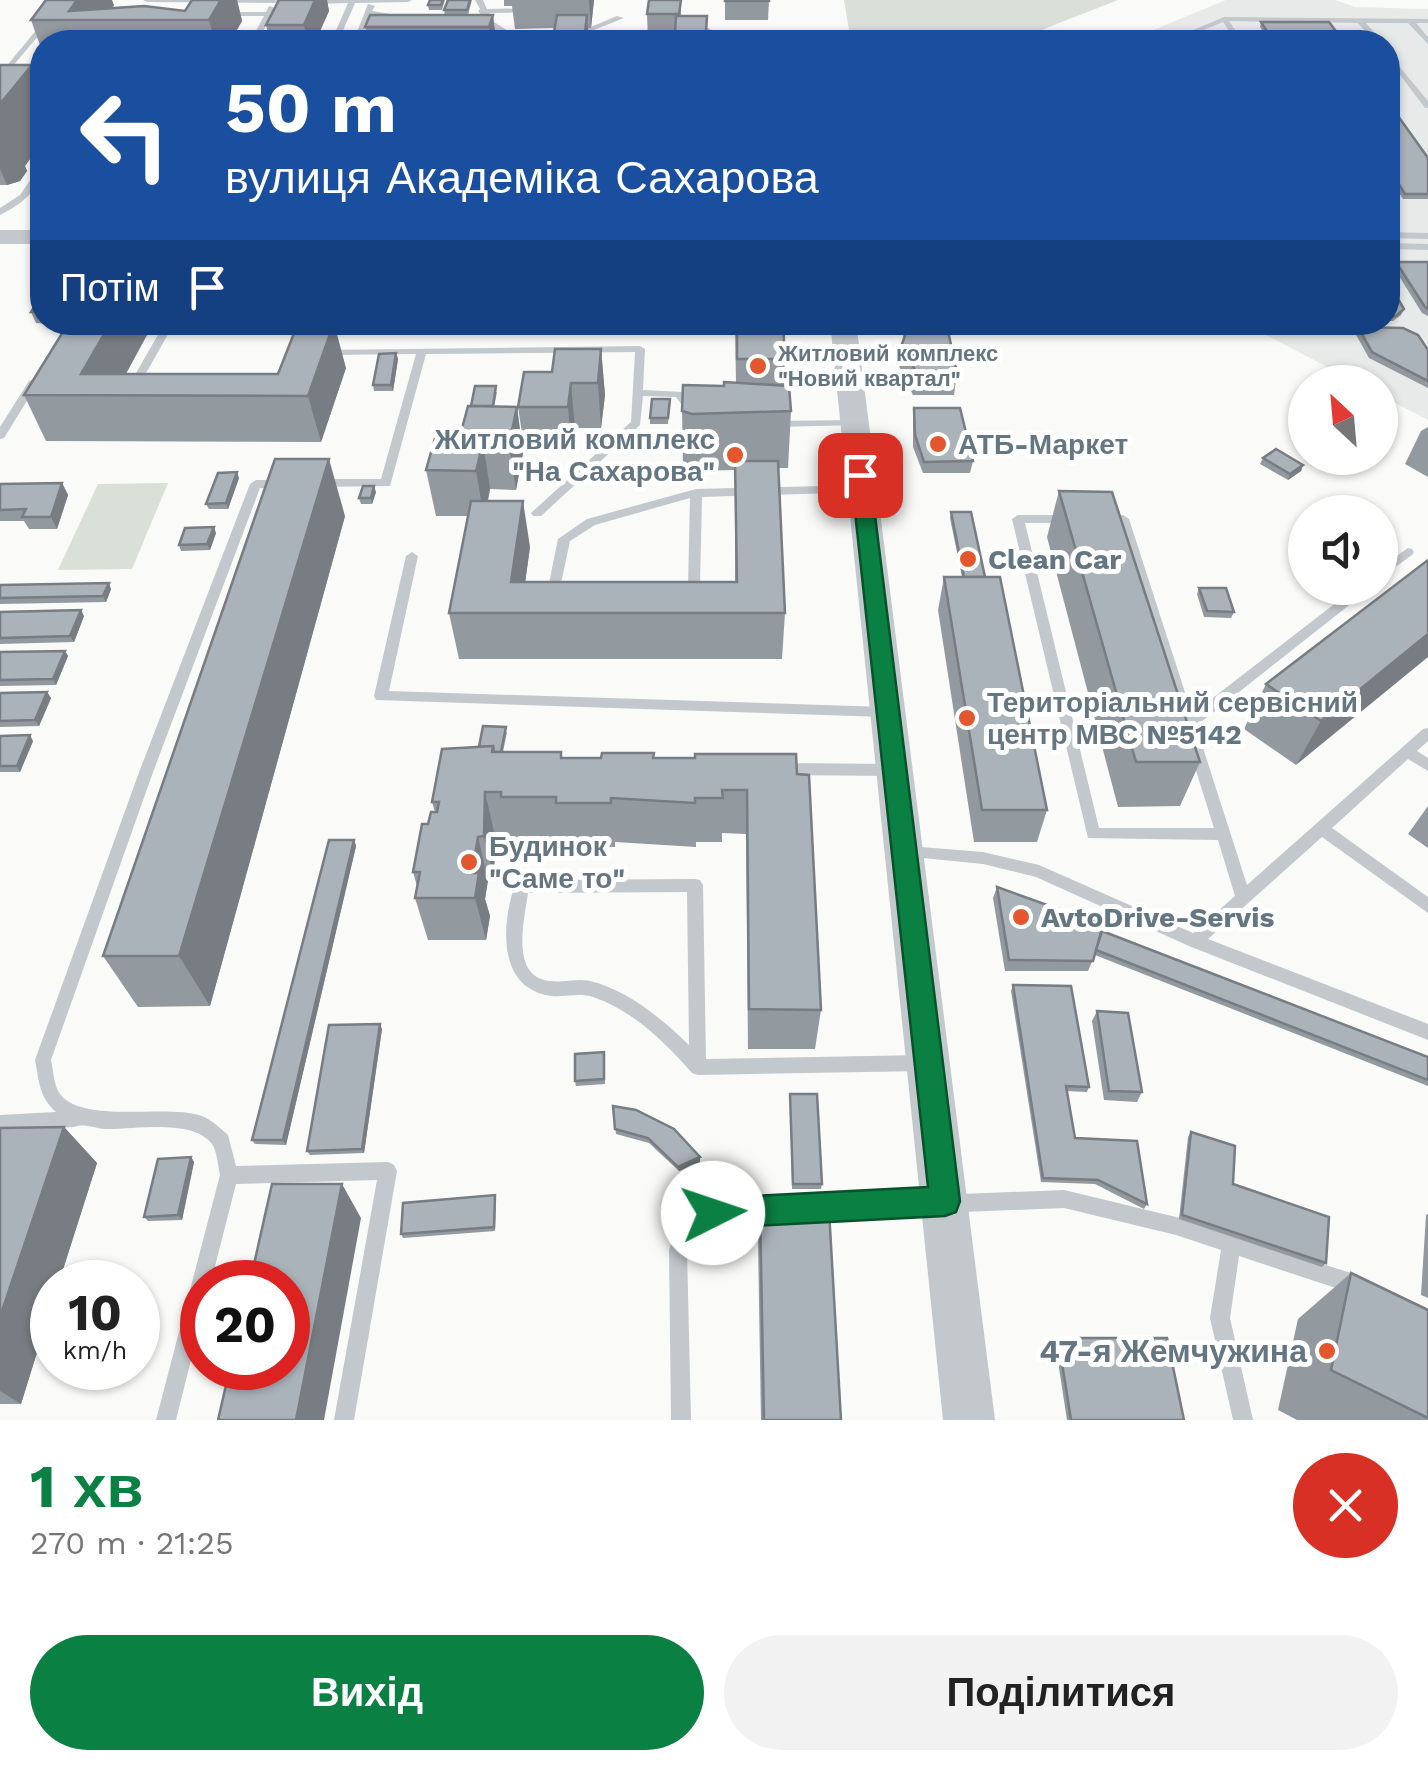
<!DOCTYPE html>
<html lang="uk">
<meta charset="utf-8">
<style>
body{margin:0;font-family:"Work Sans",sans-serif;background:#f2f2f2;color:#222;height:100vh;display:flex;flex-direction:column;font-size:38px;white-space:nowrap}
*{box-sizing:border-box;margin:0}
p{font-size:32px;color:#767676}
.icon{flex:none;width:55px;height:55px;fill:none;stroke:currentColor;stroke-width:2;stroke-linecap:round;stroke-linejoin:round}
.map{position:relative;height:1420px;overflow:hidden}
.sheet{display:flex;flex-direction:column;background:#fff;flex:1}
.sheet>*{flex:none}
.top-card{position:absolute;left:30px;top:30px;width:1370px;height:305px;border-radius:40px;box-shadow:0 2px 8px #0004;background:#1a4fa0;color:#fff;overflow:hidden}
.needle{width:65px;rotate:334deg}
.fabs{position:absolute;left:1288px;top:365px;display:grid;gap:20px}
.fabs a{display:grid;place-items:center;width:110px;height:110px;border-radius:50%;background:#fff;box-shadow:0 2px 8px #0004;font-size:50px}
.speed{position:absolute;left:30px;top:1260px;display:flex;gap:20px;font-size:50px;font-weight:700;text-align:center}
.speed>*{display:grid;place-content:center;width:130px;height:130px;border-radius:50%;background:#fff;box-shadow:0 2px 8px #0004;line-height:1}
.speed small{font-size:25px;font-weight:400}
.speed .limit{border:15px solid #d22;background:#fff;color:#111}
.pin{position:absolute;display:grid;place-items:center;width:85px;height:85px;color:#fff;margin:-42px;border-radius:20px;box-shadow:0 5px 15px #0006}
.me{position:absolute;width:110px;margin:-55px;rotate:86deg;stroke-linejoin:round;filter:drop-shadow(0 0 8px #0008)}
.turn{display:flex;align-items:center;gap:35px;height:210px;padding:0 30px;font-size:45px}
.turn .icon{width:130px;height:130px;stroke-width:2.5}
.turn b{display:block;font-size:70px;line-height:85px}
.then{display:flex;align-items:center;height:95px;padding:0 30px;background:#0003;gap:20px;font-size:38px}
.round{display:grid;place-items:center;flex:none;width:105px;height:105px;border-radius:52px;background:#f2f2f2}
.overview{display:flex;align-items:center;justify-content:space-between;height:170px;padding:0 30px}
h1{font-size:60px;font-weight:700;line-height:75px;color:#0b8043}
.button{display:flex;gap:20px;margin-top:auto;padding:20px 30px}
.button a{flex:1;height:115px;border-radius:60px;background:#0b8043;color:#fff;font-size:40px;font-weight:700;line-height:115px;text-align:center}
.button a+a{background:#f2f2f2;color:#222}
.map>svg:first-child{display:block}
.built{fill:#e8e9e9}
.green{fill:#dadfd7}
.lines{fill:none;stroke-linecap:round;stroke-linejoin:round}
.service{fill:#c3c8cc;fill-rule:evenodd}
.tertiary{fill:#c3c8cc;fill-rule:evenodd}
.wall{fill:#929a9f}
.shaded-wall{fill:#777d82}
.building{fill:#aab3b9;stroke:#777d82;stroke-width:2.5}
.route{fill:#0b8043;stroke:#07532c;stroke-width:2.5}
.poi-dot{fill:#e4572e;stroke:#fff;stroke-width:4}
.labels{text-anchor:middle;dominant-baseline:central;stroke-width:10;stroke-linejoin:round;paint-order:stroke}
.far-poi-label{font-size:22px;font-weight:bold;fill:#657683;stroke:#fff;text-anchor:start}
.poi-label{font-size:28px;font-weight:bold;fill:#657683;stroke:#fff;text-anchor:start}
.near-poi-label{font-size:32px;font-weight:bold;fill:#657683;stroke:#fff;text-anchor:end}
</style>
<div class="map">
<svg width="1428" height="1420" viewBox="0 0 1428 1420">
<rect width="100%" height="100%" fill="#fafaf8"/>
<path class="built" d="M1226,0H1335L1355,7L1428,9V420L1380,395V382H1356L1243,323L1388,322V42H1124Z"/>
<g class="green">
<path d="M844,0H1118L1011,42H851Z"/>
<path d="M168,483L132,569L58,570L98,484Z"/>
</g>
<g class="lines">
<g class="service">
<path d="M61,0H69L0,81V74Z"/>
<path d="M143,0H278L279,1L275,3L147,2Z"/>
<path d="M309,0H412L408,2L355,3L338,42H331L348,3L310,4L306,2Z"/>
<path d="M475,0H483L487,9L548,8L549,0H557L555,10L551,12L489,13L494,22L525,42C514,42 496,33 488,24C484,20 482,15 478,11L480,9Z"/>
<path d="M368,4L375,6L372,11L416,18L412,20L371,15L360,42H353Z"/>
<path d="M269,6L276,8L257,42H250L264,16H225L221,14L225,12H266Z"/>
<path d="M617,16L624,18L564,42H555Z"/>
<path d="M1224,17L1428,19V23H1416L1428,37V44L1408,23H1366L1382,42H1374L1358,23L1229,21L1243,42H1237L1223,22L1174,42H1165Z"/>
<path d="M691,22H697L734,42H725L691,26Z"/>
<path d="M640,30H643V34L607,42H596Z"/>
<path d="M1388,53L1428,101V108H1425L1388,59Z"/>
<path d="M39,167H42C42,189 19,206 0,215V208L20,195Z"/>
<path d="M1388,232L1428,233V239L1388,238Z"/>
<path d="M1388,243L1428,244V250L1388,249Z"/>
<path d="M168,323L306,325L311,328L274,413L117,410L116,408L163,326ZM171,329L300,331L266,408L128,405Z"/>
<path d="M640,346L645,349L643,390L683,392L695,409L694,411H686L676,397L643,396L640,425L541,516H533L531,513L631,422L635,352L426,354L390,486L319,487L313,483L319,479H381L416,354L326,355L322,354V350Z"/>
<path d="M33,380L38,383L4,438L0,439V427L29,381Z"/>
<path d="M855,420L861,423L859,425L775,427L769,424L775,421Z"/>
<path d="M256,480H282L288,484L282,488H260L152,775L51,1060C53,1069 54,1083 58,1091C78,1126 166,1103 202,1116C212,1120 220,1128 228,1135L236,1166L388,1162L394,1165L397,1171L354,1420H334L377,1180L236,1184L211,1282H202V1316L176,1420H156L220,1175C218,1166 217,1151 212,1144C192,1118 134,1130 105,1129C93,1128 85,1123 74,1127L0,1131V1115L56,1112C39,1097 39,1081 35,1060L138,775L250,484Z"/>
<path d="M862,485L866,486V492L702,497L700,586L692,598H684L682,595L688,586L690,498L595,525L570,541L560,588L565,599L563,602H555L548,588L558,539L587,519L696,489Z"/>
<path d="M1018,515H1069L1075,519L1069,523H1025L1099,828H1214L1118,523L1101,522L1099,519L1101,516L1123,515L1129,519L1192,714L1355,588H1369L1367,591L1196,726L1247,885L1423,729L1428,728V741L1417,751L1428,758V771L1408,759L1332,828L1428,897V913L1322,837L1208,939L1428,1024V1040L1189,946L1036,877L983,864L903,856L900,852L903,848L908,846L983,852L1039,865L1193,933L1235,896L1218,840L1088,838L1012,519Z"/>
<path d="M1408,548L1412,549L1414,552L1412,555L1380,578V568Z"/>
<path d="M412,552L418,556L389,691L885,707L890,708L892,712L890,716L885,717L376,700L374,696L406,556Z"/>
<path d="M779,763L893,764L898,766L900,770L898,774L893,776L779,775L774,773L772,769L774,765Z"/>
<path d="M695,879L700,880L703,885L706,1059L924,1055L930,1057L933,1063L930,1069L924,1071L698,1075L692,1073C665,1042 632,1010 593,997C577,992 561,999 546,995C496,984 502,920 516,882L521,880ZM687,892L689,1045C662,1019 628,990 590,981C577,978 564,983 550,981C510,977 524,921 528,893Z"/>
<path d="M1064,1190L1176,1217L1357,1275L1364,1278L1367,1285L1364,1292L1357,1295L1239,1256L1230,1318L1253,1420H1233L1210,1318L1221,1250L1176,1235L1064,1208L716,1222L691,1240L687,1250L691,1420H671L669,1250C678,1225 689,1215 713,1204Z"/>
</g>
<g class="tertiary">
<rect x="0" y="230" width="42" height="14"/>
<path d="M830,322H856L995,1420H943Z"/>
</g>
</g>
<g class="wall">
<path d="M192,0H237L242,21L230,42H42V51L31,20L114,5L112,8L185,11Z"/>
<path d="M279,0H327L329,11L315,42H254L269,38L266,25Z"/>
<path d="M445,0L442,10H429L428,5Z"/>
<path d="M448,0H472L468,15H493L496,42H368L365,27L445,15L444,10Z"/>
<path d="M504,0H594L591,28H588L589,42H555V28L515,29L512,6H504Z"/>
<path d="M681,0V16H707V42H648L647,14Z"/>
<path d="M725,0H769L768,20H725Z"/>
<path d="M1261,22L1344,42H1270L1260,27Z"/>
<path d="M0,65L42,93V142L25,166L27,171L20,181L7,185H0Z"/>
<path d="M1388,102L1428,158V199H1403L1388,176Z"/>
<path d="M42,175V197H39L35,186Z"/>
<path d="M1396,262H1428V316L1422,313L1394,268Z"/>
<path d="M1388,282L1404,309L1401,315L1393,321H1388Z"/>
<path d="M42,294V322H56L55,324L36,323L31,312Z"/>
<path d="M69,322H154L126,374H278L346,368L321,442L46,441L24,395Z"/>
<path d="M342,322H566L489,324L487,332L380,334L377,324L343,326Z"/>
<path d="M735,322H783L785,359L784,385L791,411L788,468H778L785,613L782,659H459L449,613L468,516H436L426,470L461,432L471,407L497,392L494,407H517L523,453L516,490L490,489L488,501L530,547L525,582H735V470L693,471L683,468L682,411L724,386L736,382Z"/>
<path d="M899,322H946L957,372L954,395H913L899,366L905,325H900Z"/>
<path d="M1358,327L1428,350V388L1369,358L1355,333Z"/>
<path d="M601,349L605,395L601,428H575L572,453H525L518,407L552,372Z"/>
<path d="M396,353L398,359L393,391H374L373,385Z"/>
<path d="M670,405L668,424H650V418Z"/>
<path d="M914,408L973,461L970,473H923L913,447V420Z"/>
<path d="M1428,427V477L1405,464L1421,431Z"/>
<path d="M1263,458L1303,465L1301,471L1288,480L1260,464Z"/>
<path d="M239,478L228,509H209L206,504Z"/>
<path d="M62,483L68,495L57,529H29L24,521H0V484Z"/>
<path d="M1059,491L1200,762L1180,806L1118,807L1047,537Z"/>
<path d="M376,492L372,504H361L359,498Z"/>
<path d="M951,512L985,577L1047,810L1037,842H974L938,610L944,577H962L950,518Z"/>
<path d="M345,516L210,1006L138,1007L103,956Z"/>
<path d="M216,533L210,550L181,551L179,545Z"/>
<path d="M1428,560L1296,765L1244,729L1266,684Z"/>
<path d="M0,585L111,589L106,602L0,604Z"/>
<path d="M1199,588L1234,612L1231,618L1204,617L1197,594Z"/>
<path d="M0,612L84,616L74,642L0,644Z"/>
<path d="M65,651L68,656L56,685L0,686V652Z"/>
<path d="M47,692L51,698L39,726L0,727V693Z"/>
<path d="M507,732L503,752L562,758H654L797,774L821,1010L815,1049H748L746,834L722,833V842H696V847L615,842V847L562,846L561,841H510L509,836H495L494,880H488L485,899L490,916L486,940H428L415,898L417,886L413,872L428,824L435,812L432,802L479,747Z"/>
<path d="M0,736L33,741L20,772H0Z"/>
<path d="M1428,806V848L1408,834Z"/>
<path d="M354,840L356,846L286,1145L255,1144L252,1140Z"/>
<path d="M997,887L1102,931L1428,1057V1086L1095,955L1088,971H1005L993,898Z"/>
<path d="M1013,985L1089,1087L1087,1092L1066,1091L1075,1138L1147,1204L1144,1209L1095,1184L1041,1182L1011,991Z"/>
<path d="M1097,1011L1142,1092L1137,1102L1104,1100L1092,1021Z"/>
<path d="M382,1029L364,1153L310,1155L307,1151Z"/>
<path d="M604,1052L605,1084L576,1086L575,1081Z"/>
<path d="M790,1099L822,1184L821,1189H792Z"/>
<path d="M613,1106L700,1162L679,1171L649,1143L616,1134Z"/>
<path d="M64,1127L97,1163L59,1282H52V1304L21,1404H0V1128Z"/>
<path d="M1191,1132L1233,1184L1326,1263L1322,1267L1179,1219L1188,1137Z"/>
<path d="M191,1157L194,1162L182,1220L148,1221L144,1217Z"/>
<path d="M496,1200L495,1231L403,1238L401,1234Z"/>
<path d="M760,1210L841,1420H761L758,1243Z"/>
<path d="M1428,1214V1298L1421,1295L1426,1215Z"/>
<path d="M1351,1273L1428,1310V1420H1297L1278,1410L1298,1319Z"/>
<path d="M1058,1338L1184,1420H1067L1055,1342Z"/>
</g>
<g class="shaded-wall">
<path d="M77,0H112L114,5L104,20L69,11Z"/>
<path d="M221,0H237L242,21L230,42H215L209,20Z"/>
<path d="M315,0H327L329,11L315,42H308L304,25Z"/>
<path d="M589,0H594L591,28Z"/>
<path d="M493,15L496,42H491L489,27Z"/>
<path d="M587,15L589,42H585V32Z"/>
<path d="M32,65L42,93V142L25,166L27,171L20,181L7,185L0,169V104Z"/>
<path d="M111,322H154L114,395L81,374Z"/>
<path d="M334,323L346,368L321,442L308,396Z"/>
<path d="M601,349L605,395L601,428L598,383Z"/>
<path d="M396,353L398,359L393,391L391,385Z"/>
<path d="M571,383L575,428L572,453L568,407Z"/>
<path d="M517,407L523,453L516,490L509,444Z"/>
<path d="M483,443L490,489L484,517L476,471Z"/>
<path d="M329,459L345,516L210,1006L179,956Z"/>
<path d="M1303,465L1301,471L1288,480L1290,474Z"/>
<path d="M237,472L239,478L228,509L226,503Z"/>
<path d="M62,483L68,495L57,529L51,517Z"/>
<path d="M374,486L376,492L372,504L371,498Z"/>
<path d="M523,501L530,547L521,613L511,582Z"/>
<path d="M214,527L216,533L210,550L207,544Z"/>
<path d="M109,583L111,589L106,602L103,596Z"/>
<path d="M81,610L84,616L74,642L70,636Z"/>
<path d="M1428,634V657L1296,765L1321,721Z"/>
<path d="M65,651L68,656L56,685L53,679Z"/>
<path d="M47,692L51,698L39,726L35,720Z"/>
<path d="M30,735L33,741L20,772L17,766Z"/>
<path d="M485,792L495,836L494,880L484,836Z"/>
<path d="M478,837L488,880L485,899L490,916L486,940L475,898L472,873Z"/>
<path d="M354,840L356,846L286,1145L283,1140Z"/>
<path d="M380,1024L382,1029L364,1153L362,1149Z"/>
<path d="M64,1127L97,1163L59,1282H52V1304L21,1404L0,1391V1317Z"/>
<path d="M191,1157L194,1162L182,1220L178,1215Z"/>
<path d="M700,1157V1162L679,1171L678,1167Z"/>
<path d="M342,1184L361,1218L324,1420H296Z"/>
</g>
<g class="building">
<path d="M46,0H77L69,11L144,6L185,11L192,0H221L209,20H31Z"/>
<path d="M279,0H315L304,25H266Z"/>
<path d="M430,0H443L441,5H428Z"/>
<path d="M448,0H470L467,10H444Z"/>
<path d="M649,0H681L679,14H647Z"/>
<rect x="725" y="0" width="44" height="1"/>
<path d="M370,15H493L489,27H365Z"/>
<path d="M557,15H587L585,32H554Z"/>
<path d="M676,16H707L706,32H675Z"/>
<path d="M1261,22H1329L1344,42H1274Z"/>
<path d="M1130,36L1140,40L1133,42H1115Z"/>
<path d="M256,38H290L288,42H254Z"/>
<path d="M0,65H32L0,104Z"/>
<path d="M1388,102L1428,158V194H1405L1388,167Z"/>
<path d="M42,175V186H35Z"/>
<path d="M1396,262H1428V309L1425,307Z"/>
<path d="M1388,282L1404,309L1396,316H1388Z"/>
<path d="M42,294V312H31Z"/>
<path d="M69,322H111L81,374H278L298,323H334L308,396L24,395Z"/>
<path d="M737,322H783L785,359H737Z"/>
<path d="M907,322H946L957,372H916L902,344L908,327Z"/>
<path d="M1358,327L1403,328L1418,335L1428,350V381L1372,352Z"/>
<path d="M555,349H601L598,383H571L568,407H518L524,372H552Z"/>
<path d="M396,353L391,385H373L379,354Z"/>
<path d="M724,382L789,386L791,411L692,414L682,411L683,385L724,386Z"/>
<path d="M475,386H496L493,406H471Z"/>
<path d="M652,399H670L668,418H650Z"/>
<path d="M468,406L517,407L509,444L483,443L476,471L426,470L437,431L461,432Z"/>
<path d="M914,408H960L973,461L924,462L915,435Z"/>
<path d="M1276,449L1303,465L1290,474L1263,458Z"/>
<path d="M275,459H329L179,956H103Z"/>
<path d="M735,461H778L785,613H449L471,501H523L511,582H737Z"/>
<path d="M237,472L226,503L206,504L218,473Z"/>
<path d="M62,483L51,517H22L26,509L0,510V484Z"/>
<path d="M363,486H374L371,498H359Z"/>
<path d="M1059,491L1112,492L1200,762H1136Z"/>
<path d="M951,512H971L985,577H964Z"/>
<path d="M214,527L207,544L179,545L185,528Z"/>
<path d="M1428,560V634L1321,721L1266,684Z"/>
<path d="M944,577H1000L1047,810H982Z"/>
<path d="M109,583L103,596L0,598V585Z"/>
<path d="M1199,588H1226L1234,612L1207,611Z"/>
<path d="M81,610L70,636L0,638V612Z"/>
<path d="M65,651L53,679L0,680V652Z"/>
<path d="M47,692L35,720L0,721V693Z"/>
<path d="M483,726L506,727L501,752H494L493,746L479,747Z"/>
<path d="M30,735L17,766H0V736Z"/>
<path d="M493,746L492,752H561V758H601L602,753H654L653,758H695V754H796L797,774L809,775L821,1010L749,1009L747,790H722L723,798H695V803L611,798V803H556V797H501V792H485L484,836L478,837L472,873H479L475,898H415L420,872H413L422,824H428L431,812H437L439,802H432L442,749Z"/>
<path d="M329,840H354L283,1140H252Z"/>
<path d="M997,887L1103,925L1093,961L1009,960Z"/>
<path d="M1102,931L1428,1057V1080L1096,950Z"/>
<path d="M1013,985L1071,986L1089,1087L1066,1086L1075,1138L1137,1141L1147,1204L1098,1180L1043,1178Z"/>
<path d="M1097,1011L1128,1013L1142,1092L1109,1091Z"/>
<path d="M380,1024L362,1149L307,1151L329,1025Z"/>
<path d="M604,1052V1079L575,1081V1054Z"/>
<path d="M790,1094H817L822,1184H793Z"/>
<path d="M613,1106L636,1110L674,1129L700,1157L678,1167L648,1138L615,1129Z"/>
<path d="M64,1127L0,1317V1128Z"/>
<path d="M1191,1132L1235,1146L1233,1184L1329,1217L1326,1263L1182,1215Z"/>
<path d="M191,1157L178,1215L144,1217L158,1159Z"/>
<path d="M272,1184H342L296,1420H218L230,1368H288V1282H250Z"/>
<path d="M495,1195L494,1227L401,1234L403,1203Z"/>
<path d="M760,1210H829L841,1420H764Z"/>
<path d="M1351,1273L1428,1310V1418L1331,1370Z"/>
<path d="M1058,1338H1167L1184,1420H1071Z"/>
</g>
<path class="route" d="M860,469L870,475L960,1201L956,1212L945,1216L713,1228L702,1224L698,1213L702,1202L713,1198L928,1187L851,475Z"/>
<g class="poi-dot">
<circle cx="758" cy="366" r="10"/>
<circle cx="938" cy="444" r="10"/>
<circle cx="735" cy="455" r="10"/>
<circle cx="968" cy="559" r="10"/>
<circle cx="967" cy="718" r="10"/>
<circle cx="469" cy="862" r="10"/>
<circle cx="1021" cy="917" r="10"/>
<circle cx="1327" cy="1351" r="10"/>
</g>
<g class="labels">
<g class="far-poi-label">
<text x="778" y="353">Житловий комплекс<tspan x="778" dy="25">"Новий квартал"</tspan></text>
</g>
<g class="poi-label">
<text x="715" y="439" text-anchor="end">Житловий комплекс<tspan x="715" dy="32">"На Сахарова"</tspan></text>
<text x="958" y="444">АТБ-Маркет</text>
<text x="988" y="559">Clean Car</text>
<text x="987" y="702">Територіальний сервісний<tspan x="987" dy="32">центр МВС №5142</tspan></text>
<text x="489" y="846">Будинок<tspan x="489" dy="32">"Саме то"</tspan></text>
<text x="1041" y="917">AvtoDrive-Servis</text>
</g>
<g class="near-poi-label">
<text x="1307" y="1351">47-я Жемчужина</text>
</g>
</g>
</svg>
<div class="fabs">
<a><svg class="needle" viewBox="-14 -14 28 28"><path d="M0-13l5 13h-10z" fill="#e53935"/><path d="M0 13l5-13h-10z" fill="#767676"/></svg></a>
<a><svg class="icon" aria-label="sound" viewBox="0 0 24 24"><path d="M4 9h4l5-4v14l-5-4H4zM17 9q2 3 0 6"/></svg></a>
</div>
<div class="speed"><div>10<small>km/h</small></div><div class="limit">20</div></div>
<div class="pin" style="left:860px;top:475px;background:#d93025"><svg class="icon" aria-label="arrive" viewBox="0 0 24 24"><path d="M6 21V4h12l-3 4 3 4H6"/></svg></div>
<svg class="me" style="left:713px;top:1213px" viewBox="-20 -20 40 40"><circle r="19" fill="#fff"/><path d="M0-13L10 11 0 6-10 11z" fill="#0b8043"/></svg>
<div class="top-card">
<div class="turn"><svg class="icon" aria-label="left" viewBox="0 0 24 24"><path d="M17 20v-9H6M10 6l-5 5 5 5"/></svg><div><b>50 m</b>вулиця Академіка Сахарова</div></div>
<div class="then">Потім<svg class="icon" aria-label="arrive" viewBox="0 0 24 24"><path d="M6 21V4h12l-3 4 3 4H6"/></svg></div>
</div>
</div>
<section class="sheet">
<div class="overview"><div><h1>1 хв</h1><p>270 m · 21:25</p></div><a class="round" style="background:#d93025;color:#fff"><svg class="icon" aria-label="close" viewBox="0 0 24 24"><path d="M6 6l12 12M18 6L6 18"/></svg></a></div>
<div class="button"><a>Вихід</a><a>Поділитися</a></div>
</section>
